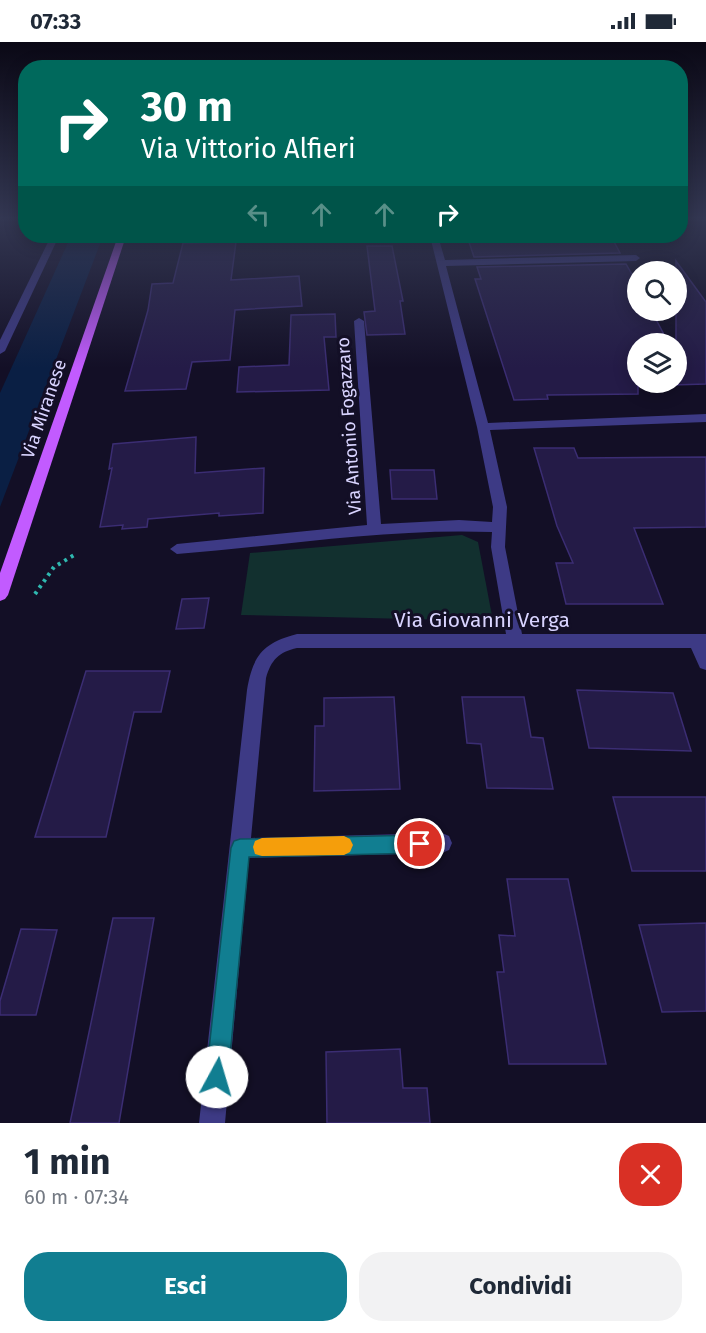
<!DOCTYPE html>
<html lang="it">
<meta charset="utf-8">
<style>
body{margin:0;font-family:"Fira Sans",sans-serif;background:#f2f2f3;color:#1f2937;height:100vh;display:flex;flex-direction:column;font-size:22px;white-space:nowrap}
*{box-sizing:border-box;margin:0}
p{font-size:20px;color:#747a83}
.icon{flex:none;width:33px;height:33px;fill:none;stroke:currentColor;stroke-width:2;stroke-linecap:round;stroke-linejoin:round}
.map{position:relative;height:1081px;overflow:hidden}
.drawer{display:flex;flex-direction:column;background:#fff;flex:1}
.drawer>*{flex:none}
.hud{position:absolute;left:18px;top:18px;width:670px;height:183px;border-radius:24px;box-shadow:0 3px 15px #0003;background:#00695c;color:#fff;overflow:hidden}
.buttons{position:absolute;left:627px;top:219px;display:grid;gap:12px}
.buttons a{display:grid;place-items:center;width:60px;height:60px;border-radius:50%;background:#fff;box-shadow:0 3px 15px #0003;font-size:30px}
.pin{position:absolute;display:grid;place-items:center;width:51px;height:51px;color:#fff;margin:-26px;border:3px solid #fff;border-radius:50%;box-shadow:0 2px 6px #0007}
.me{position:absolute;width:66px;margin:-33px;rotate:6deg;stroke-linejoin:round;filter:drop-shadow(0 0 4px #0008)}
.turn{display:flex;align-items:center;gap:21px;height:126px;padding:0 24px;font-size:27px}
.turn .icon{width:78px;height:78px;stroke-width:2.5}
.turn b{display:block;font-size:42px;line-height:51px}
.lanes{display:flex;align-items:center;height:57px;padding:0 24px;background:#0003;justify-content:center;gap:30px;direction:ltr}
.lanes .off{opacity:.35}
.round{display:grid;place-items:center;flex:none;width:63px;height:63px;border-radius:24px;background:#f2f2f3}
.summary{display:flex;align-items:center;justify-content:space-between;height:102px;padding:0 24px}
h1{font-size:36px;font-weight:700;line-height:45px}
.primary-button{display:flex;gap:12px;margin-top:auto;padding:12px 24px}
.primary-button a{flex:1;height:69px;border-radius:24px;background:#117e91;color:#fff;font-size:24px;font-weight:700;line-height:69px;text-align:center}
.primary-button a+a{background:#f2f2f3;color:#1f2937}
.status{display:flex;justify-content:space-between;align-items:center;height:42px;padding:0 30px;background:#fff;direction:ltr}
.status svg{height:16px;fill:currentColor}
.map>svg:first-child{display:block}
.green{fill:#12302f}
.water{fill:#0a1f44}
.building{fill:#241b47;stroke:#3b2d73;stroke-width:1.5}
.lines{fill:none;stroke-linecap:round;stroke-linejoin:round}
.path{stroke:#2fb8b0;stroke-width:4;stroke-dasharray:3 4.5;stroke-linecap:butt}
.minor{fill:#3d3a85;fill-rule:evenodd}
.major{fill:#c25bff;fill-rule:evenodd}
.route{fill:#117e91;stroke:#0b525e;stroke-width:1.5}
.slow{fill:#f59e0b}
.labels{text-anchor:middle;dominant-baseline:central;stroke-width:6;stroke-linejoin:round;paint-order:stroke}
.far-street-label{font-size:18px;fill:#d9d4ff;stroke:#130f26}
.street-label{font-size:21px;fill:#d9d4ff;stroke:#130f26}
</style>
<div class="status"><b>07:33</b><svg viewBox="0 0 49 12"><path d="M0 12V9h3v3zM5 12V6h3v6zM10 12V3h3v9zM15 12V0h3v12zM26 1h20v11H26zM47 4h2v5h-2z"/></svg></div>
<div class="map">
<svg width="706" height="1081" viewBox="0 0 706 1081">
<rect width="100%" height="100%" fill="#130f26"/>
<path class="green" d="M462,493L478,500L493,579L241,573L250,511Z"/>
<path class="water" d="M71,194H103L0,465V351Z"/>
<g class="building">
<path d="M467,194H611L620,211L474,215Z"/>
<path d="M236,200L231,238L299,234L302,264L235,268L230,318L192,320L186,347L125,349L148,268L152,242L173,241L183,201Z"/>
<path d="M367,204H392L403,259H400L405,292L367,293L364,270L375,269Z"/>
<path d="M676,219L706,260V342L638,344V352L547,353L548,357L514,358L475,237H481L477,225L626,222L638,243V268H651L669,302H638V340H676Z"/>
<path d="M335,272L336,295H324L329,348L237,350L239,325L289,323L291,273Z"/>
<path d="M196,395L195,431L264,426L263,471L219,474V471L148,477L147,485L122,487L123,483L100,485L112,426L109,427L113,402Z"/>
<path d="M534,406H574L578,416L706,415V485L634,486L663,562H566L556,521H573L557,484Z"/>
<path d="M390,428H434L437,457H392Z"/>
<path d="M209,556L204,586L176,587L182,557Z"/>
<path d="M86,629H170L161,670H134L106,795H35Z"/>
<path d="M577,648L673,651L691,709L589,706Z"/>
<path d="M394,655L400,747L314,749L315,684H324V656Z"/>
<path d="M462,655H524L531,695L543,696L553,747L487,746L481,702L467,701Z"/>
<path d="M613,755H706V829H632Z"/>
<path d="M507,837H568L606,1022H509L497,930H504L499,893L515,894Z"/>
<path d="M113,876H154L119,1081H70Z"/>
<path d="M706,881V969L662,970L639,883Z"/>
<path d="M21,887L57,888L36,973H0V959Z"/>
<path d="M400,1007L403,1046H427L430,1081H327L326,1010Z"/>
</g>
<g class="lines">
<path class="path" d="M35,552L54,525L76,512"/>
<g class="minor">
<path d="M51,194H59L5,309L0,312V298Z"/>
<path d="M430,194H438L445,218L636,213L640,216L636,219L446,224L488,381L706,372V380L490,388L507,465L505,505L522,592H706V628L700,626L691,606H297C279,610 271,618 266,636L251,796L442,791L449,794L452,801L449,808L442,811L249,816L225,1081H199L247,648C253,613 263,601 297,592H506L491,505L492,490C386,486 282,504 177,512L170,507L177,502L367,483L354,279L359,276L364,279L381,482L459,478L492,480L493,465L477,385Z"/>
</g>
<path class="major" d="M118,194H126L8,553L5,557L0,559V531Z"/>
</g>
<linearGradient id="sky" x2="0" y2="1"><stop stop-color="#0a0815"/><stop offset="0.54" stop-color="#333752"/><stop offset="1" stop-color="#333752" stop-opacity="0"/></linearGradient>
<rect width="706" height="326" fill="url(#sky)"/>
<path class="route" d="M420,793L426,795L429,802L426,808L420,811L249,815L228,1035L224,1043L217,1046L209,1043L206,1035L231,806L234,799L240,797Z"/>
<path class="slow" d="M344,794L350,797L353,803L350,810L344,813L262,814L255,812L253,805L255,799L262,796Z"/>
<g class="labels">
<g class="far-street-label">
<text transform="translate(44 367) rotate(-71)">Via Miranese</text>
<text transform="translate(349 384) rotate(-94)">Via Antonio Fogazzaro</text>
</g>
<g class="street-label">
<text x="482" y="578">Via Giovanni Verga</text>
</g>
</g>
</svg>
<div class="buttons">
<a><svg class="icon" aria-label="search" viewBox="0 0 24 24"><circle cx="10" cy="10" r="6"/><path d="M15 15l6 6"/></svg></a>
<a><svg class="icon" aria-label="layers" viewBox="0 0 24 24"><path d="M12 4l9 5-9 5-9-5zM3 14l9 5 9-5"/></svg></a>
</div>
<div class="pin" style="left:420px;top:802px;background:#d93025"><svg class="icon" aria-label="arrive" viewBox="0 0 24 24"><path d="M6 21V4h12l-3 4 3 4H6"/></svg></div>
<svg class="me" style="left:217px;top:1035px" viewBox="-20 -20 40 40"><circle r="19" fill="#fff"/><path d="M0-13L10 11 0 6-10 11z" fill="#117e91"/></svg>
<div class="hud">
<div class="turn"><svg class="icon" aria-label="right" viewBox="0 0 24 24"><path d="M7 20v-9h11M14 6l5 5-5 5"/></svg><div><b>30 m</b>Via Vittorio Alfieri</div></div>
<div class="lanes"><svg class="icon off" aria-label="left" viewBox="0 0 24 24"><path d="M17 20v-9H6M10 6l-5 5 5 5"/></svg><svg class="icon off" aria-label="ahead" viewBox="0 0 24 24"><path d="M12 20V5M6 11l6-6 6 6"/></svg><svg class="icon off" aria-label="ahead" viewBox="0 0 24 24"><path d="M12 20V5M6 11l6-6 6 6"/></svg><svg class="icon" aria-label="right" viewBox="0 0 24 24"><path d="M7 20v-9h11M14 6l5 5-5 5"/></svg></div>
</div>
</div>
<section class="drawer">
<div class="summary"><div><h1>1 min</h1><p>60 m · 07:34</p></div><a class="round" style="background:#d93025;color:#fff"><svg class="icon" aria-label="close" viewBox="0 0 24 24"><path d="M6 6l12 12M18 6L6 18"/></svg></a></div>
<div class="primary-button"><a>Esci</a><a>Condividi</a></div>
</section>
